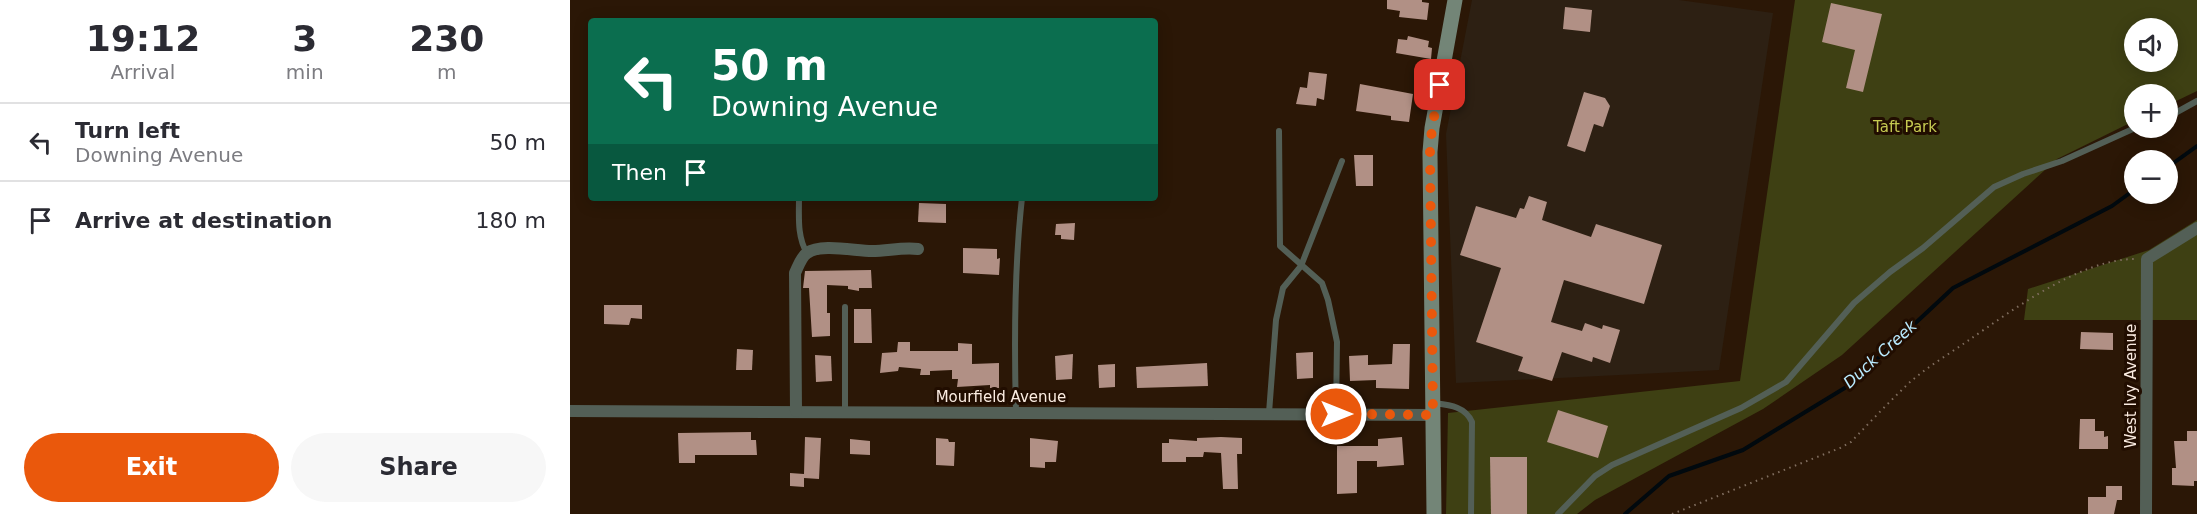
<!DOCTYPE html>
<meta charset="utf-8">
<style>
body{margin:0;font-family:"DejaVu Sans",sans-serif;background:#f7f7f7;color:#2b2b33;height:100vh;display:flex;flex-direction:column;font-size:22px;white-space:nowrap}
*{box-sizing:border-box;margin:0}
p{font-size:20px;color:#7c7c81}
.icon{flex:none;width:33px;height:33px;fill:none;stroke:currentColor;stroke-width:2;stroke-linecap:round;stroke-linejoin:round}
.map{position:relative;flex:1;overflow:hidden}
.side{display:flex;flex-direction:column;background:#fff;width:570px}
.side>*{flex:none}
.hud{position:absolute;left:18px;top:18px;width:570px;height:183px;border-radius:6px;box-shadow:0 3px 15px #0003;background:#0b6e4f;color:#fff;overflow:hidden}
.tools{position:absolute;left:1554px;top:18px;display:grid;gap:12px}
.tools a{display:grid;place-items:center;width:54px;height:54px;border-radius:50%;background:#fff;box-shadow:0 3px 15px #0003;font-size:30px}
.pin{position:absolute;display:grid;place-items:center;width:51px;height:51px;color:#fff;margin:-26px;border-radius:12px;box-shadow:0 3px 9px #0006}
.me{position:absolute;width:66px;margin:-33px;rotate:90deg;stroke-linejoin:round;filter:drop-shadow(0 0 4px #0008)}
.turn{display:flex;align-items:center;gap:21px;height:126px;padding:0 24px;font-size:27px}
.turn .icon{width:78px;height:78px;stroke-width:2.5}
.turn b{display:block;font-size:42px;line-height:51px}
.then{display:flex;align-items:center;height:57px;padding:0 24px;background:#0003;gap:12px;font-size:22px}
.eta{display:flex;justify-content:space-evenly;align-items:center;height:102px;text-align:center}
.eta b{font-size:36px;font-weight:700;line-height:42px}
.primary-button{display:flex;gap:12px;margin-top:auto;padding:12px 24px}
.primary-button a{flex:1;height:69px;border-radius:36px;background:#ea580c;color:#fff;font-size:24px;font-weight:700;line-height:69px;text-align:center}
.primary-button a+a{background:#f7f7f7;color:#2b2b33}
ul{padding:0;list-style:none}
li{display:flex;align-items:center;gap:18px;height:78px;padding:0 24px;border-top:2px solid #e1e1e2}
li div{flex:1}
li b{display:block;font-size:22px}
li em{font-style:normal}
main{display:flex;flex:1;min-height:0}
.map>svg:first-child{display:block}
.education{fill:#2d2013}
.green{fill:#3e4013;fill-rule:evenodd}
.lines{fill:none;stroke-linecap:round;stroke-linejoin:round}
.stream{stroke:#01090e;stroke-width:4}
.building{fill:#b19085}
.path{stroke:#806e5f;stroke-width:2;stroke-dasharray:1.5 4.5;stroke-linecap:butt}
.lane{stroke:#535f56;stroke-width:6}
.street{stroke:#535f56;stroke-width:12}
.secondary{stroke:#738577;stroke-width:15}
.route{stroke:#ea580c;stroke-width:10;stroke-dasharray:0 18}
.labels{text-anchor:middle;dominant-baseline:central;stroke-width:6;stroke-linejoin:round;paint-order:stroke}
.park-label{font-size:15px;fill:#c6ca51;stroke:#210d00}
.street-label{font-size:15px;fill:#fbece1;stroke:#210d00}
.water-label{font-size:16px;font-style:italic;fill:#baebff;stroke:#210d00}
</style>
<main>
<section class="side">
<div class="eta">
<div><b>19:12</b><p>Arrival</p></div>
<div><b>3</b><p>min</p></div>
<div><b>230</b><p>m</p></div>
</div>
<ul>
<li><svg class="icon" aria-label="left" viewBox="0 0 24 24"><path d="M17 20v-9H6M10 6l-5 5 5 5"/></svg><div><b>Turn left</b><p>Downing Avenue</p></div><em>50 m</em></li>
<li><svg class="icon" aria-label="arrive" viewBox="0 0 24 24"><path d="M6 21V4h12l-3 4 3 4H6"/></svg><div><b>Arrive at destination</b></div><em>180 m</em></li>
</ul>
<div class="primary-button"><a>Exit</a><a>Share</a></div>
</section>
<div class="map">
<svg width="1627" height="514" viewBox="0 0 1627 514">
<rect width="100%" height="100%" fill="#2b1706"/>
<path class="education" d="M902,0H1109L1203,13L1149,370L886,383L876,134Z"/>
<g class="green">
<path d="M1225,0H1627V91L1598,105V94H1564V121L1487,159L1272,355L1193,409L1025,500L1007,514H876L878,413L1170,381ZM1564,28H1598V62H1564Z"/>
<path d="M1627,220V320H1454L1458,289L1579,250Z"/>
</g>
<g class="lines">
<g class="stream">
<path d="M1598,167L1627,146"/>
<path d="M1055,514L1099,476L1173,450L1278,386L1383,288L1542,206L1564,190"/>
</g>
</g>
<g class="building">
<path d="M817,0H852V2L859,3L857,20L829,17L830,11L817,9Z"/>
<path d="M1261,3L1312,14L1293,92L1276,88L1285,50L1252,42Z"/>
<path d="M995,7L1022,10L1020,32L993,29Z"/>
<path d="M838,36L859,41L858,47L862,48L861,59L826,53L828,39L837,40Z"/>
<path d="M739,72L757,74L754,100L747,98L746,106L726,104L730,87L737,88Z"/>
<path d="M790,84L843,94L839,122L821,120V116L786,111Z"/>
<path d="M1014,92L1035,98L1040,106L1033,127L1024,124L1015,152L997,146Z"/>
<path d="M784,155H803V186H786Z"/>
<path d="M959,196L977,202L972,220L1021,237L1026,224L1092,245L1074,304L994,280L981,322L1012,331L1015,323L1032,329L1033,325L1050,330L1040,363L1023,357L1022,362L992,352L982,381L948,371L953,357L906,342L931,268L890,255L906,206L946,218L950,208L954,209Z"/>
<path d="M349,203L376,204V223L348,222Z"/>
<path d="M505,223L504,240L491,239V235H485L486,224Z"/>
<path d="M393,248L427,249V259L430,258L429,275L393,273Z"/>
<path d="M301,270L302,288H289V291L278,289V286L257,285V313H260V336L242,337L239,288H233L235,271Z"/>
<path d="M34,305H72V319L61,318L59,325L34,324Z"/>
<path d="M284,309H301L302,343H284Z"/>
<path d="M1511,332L1543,333V350L1510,349Z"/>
<path d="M328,342H340V351H388V343L402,344V364L429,363V388H420V385L387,387L388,379H382V370L360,371V375H350L351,369L329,367L328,371L310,373L312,353L327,352Z"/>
<path d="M823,344H840L839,389L806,388V380L780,381L779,356L798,355V365L822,364Z"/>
<path d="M167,349L183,350L182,370H166Z"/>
<path d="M743,352V378L727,379L726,353Z"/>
<path d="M503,354L502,379L486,380L485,356Z"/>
<path d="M245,355L261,356L262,381L246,382Z"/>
<path d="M637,363L638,386L567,388L566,367Z"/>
<path d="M545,364V387L529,388L528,365Z"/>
<path d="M988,410L1038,426L1028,458L977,442Z"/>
<path d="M1510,419H1525V431H1534V437L1538,436V449H1509Z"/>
<path d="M1617,431H1627V481H1624V486L1602,485V468H1606L1604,441H1617Z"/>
<path d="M181,432V440H186L187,455H125V463H109L108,433Z"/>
<path d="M235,437L251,438L249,479L234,478V487L220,486V473L234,474Z"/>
<path d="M651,437L672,438V454H667L668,489H653L651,453L634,452L633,457H616V462H592V443H599V439L627,441V438Z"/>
<path d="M832,437L834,465L807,467V461H787V493L767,494V446H808V439Z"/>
<path d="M366,438L378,439L379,442H385L384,466L366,465Z"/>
<path d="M460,438L488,441L486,462H475V468L460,467Z"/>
<path d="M280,439L300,441V455L280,454Z"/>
<path d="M920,457H957V514H921Z"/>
<path d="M1536,486H1552V500H1547L1544,514H1518V497H1536Z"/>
</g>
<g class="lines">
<path class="path" d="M1102,514L1270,448L1281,442C1300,422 1319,402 1339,383C1357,367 1379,354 1399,340C1443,310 1510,259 1565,259"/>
<g class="lane">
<path d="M1598,117L1627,101"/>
<path d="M709,131L710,246L752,283L758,300L767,342L766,414"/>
<path d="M229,198C229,216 227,237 237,253"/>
<path d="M863,403C879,405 895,406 902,422L901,514"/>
<path d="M275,411V307"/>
<path d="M446,412C444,340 444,269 452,198"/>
<path d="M699,413L706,320L713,288L731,266L772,161"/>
<path d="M988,514L1025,476L1042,465L1171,408L1216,382L1284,303L1320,272L1353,248L1424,187L1453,174L1492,161L1565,128"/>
</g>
<g class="street">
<path d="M0,411L863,415"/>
<path d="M226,411L225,273C228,267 231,257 237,253C251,243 285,251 302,251C318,251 332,247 348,249"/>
<path d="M1576,514L1577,259L1627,228"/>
</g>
<path class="secondary" d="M864,514L860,152L862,128L885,0"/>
</g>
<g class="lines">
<path class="route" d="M766,414L863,415L860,152L862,128L870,85"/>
</g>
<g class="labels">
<g class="park-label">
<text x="1335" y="127">Taft Park</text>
</g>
<g class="street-label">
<text transform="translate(1561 386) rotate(-90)">West Ivy Avenue</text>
<text x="431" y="397">Mourfield Avenue</text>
</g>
<g class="water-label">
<text transform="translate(1310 354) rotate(-42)">Duck Creek</text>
</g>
</g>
</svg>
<div class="tools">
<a><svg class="icon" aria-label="sound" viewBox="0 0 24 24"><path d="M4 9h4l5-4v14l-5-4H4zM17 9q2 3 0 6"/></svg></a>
<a>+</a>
<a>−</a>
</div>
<div class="pin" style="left:870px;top:85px;background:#d93025"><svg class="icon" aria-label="arrive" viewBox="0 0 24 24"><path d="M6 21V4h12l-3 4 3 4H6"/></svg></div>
<svg class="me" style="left:766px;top:414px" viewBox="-20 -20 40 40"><circle r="17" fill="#ea580c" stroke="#fff" stroke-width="3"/><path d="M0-11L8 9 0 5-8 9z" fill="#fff"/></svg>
<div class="hud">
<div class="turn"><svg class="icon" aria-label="left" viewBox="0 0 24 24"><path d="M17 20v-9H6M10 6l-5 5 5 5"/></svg><div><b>50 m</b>Downing Avenue</div></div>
<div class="then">Then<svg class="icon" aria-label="arrive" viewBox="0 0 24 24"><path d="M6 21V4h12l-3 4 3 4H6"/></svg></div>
</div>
</div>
</main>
